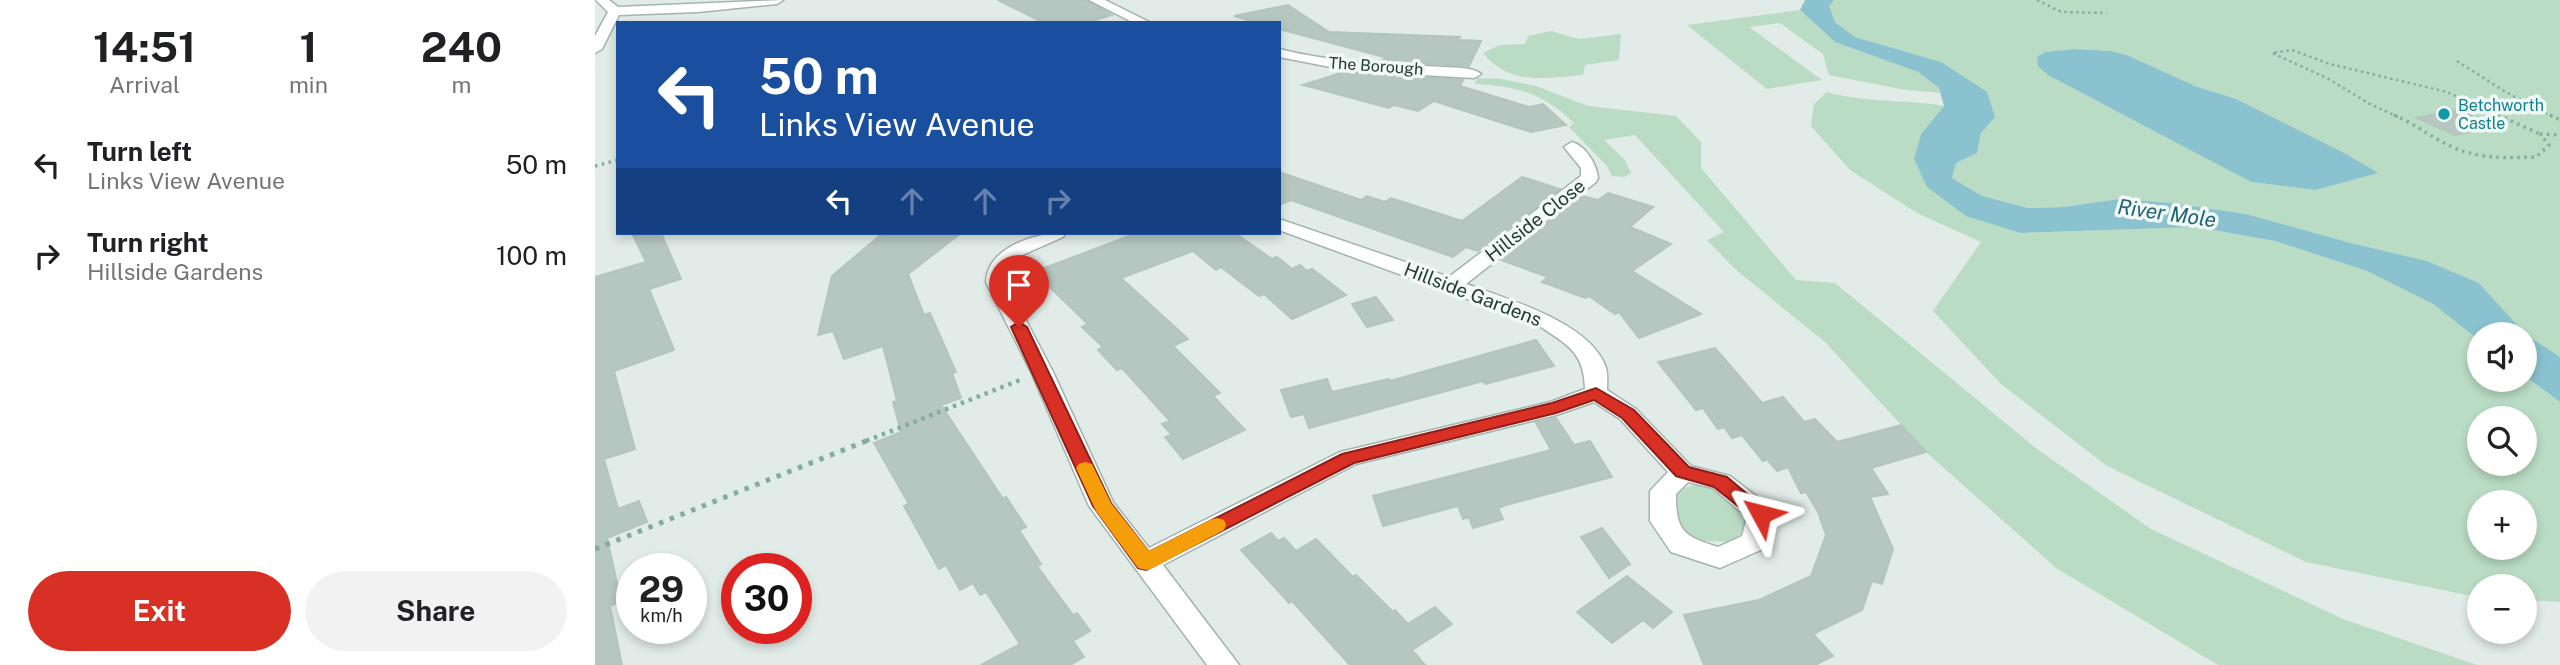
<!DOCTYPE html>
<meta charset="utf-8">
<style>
body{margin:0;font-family:"Public Sans",sans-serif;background:#f2f2f2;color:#202124;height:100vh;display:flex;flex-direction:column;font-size:26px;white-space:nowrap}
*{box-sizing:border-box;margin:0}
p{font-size:23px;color:#757577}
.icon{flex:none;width:38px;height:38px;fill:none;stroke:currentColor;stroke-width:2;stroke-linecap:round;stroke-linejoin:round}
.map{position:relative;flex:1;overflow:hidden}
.details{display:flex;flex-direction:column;background:#fff;width:595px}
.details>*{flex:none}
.top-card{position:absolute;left:21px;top:21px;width:665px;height:214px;border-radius:0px;box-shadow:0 4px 10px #0003;background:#1a4fa0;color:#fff;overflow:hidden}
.fabs{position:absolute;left:1872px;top:322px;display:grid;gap:14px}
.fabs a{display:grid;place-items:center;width:70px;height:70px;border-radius:50%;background:#fff;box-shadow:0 4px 10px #0003;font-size:35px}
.speed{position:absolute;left:21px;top:553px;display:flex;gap:14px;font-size:35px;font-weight:700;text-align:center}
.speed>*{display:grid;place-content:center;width:91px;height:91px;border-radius:50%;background:#fff;box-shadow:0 4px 10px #0003;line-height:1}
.speed small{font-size:18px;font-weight:400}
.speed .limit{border:10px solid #d22;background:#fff;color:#111}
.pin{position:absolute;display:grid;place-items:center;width:60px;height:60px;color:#fff;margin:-72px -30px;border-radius:50% 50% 50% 0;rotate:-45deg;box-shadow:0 0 7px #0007}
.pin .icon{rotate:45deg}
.me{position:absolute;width:77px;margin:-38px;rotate:308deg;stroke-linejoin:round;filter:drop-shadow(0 0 5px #0008)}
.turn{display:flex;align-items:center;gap:24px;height:147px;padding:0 28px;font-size:32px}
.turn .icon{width:91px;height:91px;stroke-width:2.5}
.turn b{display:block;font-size:49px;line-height:60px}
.lanes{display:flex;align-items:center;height:66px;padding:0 28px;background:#0003;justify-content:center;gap:35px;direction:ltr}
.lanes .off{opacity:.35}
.eta{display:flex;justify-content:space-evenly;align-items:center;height:119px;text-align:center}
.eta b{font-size:42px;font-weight:700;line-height:49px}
.cta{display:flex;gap:14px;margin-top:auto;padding:14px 28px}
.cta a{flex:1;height:80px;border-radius:42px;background:#d93025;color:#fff;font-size:28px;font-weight:700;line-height:80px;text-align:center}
.cta a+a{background:#f2f2f2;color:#202124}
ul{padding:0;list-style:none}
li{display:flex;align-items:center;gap:21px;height:91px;padding:0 28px}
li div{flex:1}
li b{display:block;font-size:26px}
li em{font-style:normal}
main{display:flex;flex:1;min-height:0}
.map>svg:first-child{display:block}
.green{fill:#badcc4;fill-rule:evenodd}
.water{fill:#8ac2cf}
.building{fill:#b6c6c0;stroke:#b4c5be;stroke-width:2}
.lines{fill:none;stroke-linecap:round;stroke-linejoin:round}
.minor-casing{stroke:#a4b3ae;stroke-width:3}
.path-far3{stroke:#82aea1;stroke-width:2.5;stroke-dasharray:2.5 3.5;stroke-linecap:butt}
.path-far2{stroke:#82aea1;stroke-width:3.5;stroke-dasharray:2.5 4.5;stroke-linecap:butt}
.path-far1{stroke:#82aea1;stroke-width:4.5;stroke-dasharray:3.5 5;stroke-linecap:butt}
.path{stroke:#82aea1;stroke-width:5;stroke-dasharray:4.5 7;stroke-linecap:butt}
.minor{fill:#fff;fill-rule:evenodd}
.route{fill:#d93025;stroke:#8d1f18;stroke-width:2}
.slow{fill:#f59e0b}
.culture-dot{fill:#0f9aa8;stroke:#f1f8f5;stroke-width:2.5}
.labels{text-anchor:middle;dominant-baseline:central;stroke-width:7;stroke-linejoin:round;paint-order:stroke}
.far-street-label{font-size:16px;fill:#223b35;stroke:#f1f8f5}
.far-culture-label{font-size:16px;fill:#0d838f;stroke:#f1f8f5;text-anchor:start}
.street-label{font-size:19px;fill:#223b35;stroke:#f1f8f5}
.water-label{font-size:21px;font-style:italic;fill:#1e6475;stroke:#f1f8f5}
</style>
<main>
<section class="details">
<div class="eta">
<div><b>14:51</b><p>Arrival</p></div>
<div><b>1</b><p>min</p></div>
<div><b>240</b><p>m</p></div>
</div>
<ul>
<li><svg class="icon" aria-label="left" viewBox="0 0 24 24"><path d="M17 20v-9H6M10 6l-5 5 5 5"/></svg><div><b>Turn left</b><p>Links View Avenue</p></div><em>50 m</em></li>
<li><svg class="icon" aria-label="right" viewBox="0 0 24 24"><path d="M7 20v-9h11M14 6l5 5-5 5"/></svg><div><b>Turn right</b><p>Hillside Gardens</p></div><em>100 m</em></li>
</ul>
<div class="cta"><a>Exit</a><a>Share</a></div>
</section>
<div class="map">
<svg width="1965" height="665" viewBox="0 0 1965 665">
<rect width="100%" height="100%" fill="#e1ebe7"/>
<g class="green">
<path d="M1239,0H1965V357L1931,336L1884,283L1832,261L1756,243L1651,214L1577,203L1524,199L1469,207L1433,208L1387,196L1357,178L1360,163L1382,153L1386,133L1400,117L1346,62L1260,37L1240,22L1233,5ZM1479,49L1516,51L1532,55L1600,86L1641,99L1782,173L1721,190L1656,182L1501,99L1450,52Z"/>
<path d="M1205,10L1240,42L1323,72L1344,88L1345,93L1311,90L1234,75L1228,54L1185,23L1154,27L1227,80L1172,89L1092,25Z"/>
<path d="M956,31L984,39L1026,34L1024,60L990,65L988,75C950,78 915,86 888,53L905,45L930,44L933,36Z"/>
<path d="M882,78L906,79L941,86L993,106L1081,116L1106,142V168L1201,280L1240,283L1442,449L1556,529L1748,619L1882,665H1623L1461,568L1331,452L1230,342L1140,269L1112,240L1129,232L1040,135L1009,140L1030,160L1036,173L1029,177L1017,176L1012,166L974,127L979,123C948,93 921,86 880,84Z"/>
<path d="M1232,92C1269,103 1310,99 1349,106L1326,134L1319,159L1426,233L1601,227L1680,241L1772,271L1838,304L1885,341V380H1930V376L1965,402V602L1930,600V586H1885V597L1877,596L1711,562L1512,466L1406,384L1338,311L1386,242L1322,213L1255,170L1216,126L1219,104ZM1885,418H1930V464H1885ZM1885,502H1930V548H1885Z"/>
<path d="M1102,484C1124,484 1147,508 1153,527L1137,542L1108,541L1088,532L1082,510L1083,490Z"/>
</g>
<g class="water">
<path d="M1210,0H1239L1234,6L1240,22L1260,37L1346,62L1392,92L1400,117L1386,133L1382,153L1361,163L1357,178L1387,196L1433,208L1469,207L1524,199L1577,203L1651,214L1756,243L1832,261L1884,283L1930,334H1885V341L1838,304L1772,271L1680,241L1601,227L1426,233L1371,216L1332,187L1319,159L1326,134L1349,106L1344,88L1323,72L1240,42L1205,10Z"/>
<path d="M1479,49L1516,51L1532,55L1600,86L1641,99L1751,154L1783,173L1721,190L1656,182L1453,75L1443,66L1442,57L1450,52Z"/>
<path d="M1930,334L1965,357V402L1930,376Z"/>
</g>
<g class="building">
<path d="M403,0H492L517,15L490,23H449Z"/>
<path d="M693,5L734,32L865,37L863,40L886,41L874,66L785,61L793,58L684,29V23H663L639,16Z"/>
<path d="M749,72L868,80L865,86L934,107L948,104L971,125L936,132L839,101L823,111L799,105L794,108L708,85Z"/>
<path d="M1863,110L1902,127L1860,135L1822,118Z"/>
<path d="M684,172L766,200L772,196L790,202L796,198L867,221L927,177L965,189L883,251L871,247L858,257L696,200L684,205Z"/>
<path d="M1013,193L1058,207L1035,227L1076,244L1037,271L1106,314L1044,338L1024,312L1020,314L994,296L990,298L947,282L953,277L906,260L988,196L1003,200Z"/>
<path d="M37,233H66L86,279L54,289L79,350L19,371L40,449L9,459L23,509L44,501L52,522L12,538L26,601L15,606L27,665H0V277L51,262Z"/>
<path d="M288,233H366L313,274L329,315L335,313L361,372L357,373L366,398L346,405L408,499L411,497L431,527L424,530L446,564L442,566L478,615L482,613L495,631L478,641L489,657L475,665H386L425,644L391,592L385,595L378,583L365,590L351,565L344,569L309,506L314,504L279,443L306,432L298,402L302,401L288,346L249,359L238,331L223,335L237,276Z"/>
<path d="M542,233H640L677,259L682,257L697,269L705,265L712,271L717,269L751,295L697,319L669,294L664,296L626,267L621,270L598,251L526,278L593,339L578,346L625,393L618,396L650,430L588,459L570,437L577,435L567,424L575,421L527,368L522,370L503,350L508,347L487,327L493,324L439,272Z"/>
<path d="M781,297L798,320L772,327L757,304Z"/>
<path d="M941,340L959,366L890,384L888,381L714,428L709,414L696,417L686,390L732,379L737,392L794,379L795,381Z"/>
<path d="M1120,348L1167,403L1188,397L1209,422L1220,419L1242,442L1306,425L1331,452L1276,468L1293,494L1275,497L1298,549L1287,584L1277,581L1267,610L1218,634L1238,656L1220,665H1109L1089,615L1164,600L1216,576L1231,535L1223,512L1211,492L1206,493L1193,467L1182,471L1172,459L1168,461L1147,435L1137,438L1129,427L1123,429L1108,408L1101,410L1063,362Z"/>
<path d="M961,418L979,445L995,441L1017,477L911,505L903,508L908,519L878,528L874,517L868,519L863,506L788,526L778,496L956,450L941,423Z"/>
<path d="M1007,528L1035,564L1014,578L986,537Z"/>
<path d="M676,533L683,541L689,538L701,551L721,539L758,577L761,575L798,612L800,610L813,624L840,607L857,624L817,650L830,665H755L697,601L694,603L646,550Z"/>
<path d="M1032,576L1077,612L1058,628L1048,620L1017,643L982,612Z"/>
</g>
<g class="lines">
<defs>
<g id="minor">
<path d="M1,0H14L23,7L188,0L182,4L103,12L24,15L7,49L0,53V36L13,12Z"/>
<path d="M494,0H510L556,23H539Z"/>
<path d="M684,49C739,63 794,64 850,67C861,68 878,67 886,74L879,78L756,71L684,57Z"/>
<path d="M977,142C991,146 1002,165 1003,178L1001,182L871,284C912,299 997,323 1011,368C1013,374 1012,384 1012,390L1041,409L1096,466L1135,476L1175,507L1179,514L1168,549L1125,568L1076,552L1055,521V491L1073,472L1025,419L999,402L961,415L761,464L568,565L644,665H612L494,506L436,372L391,282C392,247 442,232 470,233L468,237L425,256L411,273V282L458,372L518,502L554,548L745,452L955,402L990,389C989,351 972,345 943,325L684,230V219L854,277L986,176V168L969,147ZM1093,482L1118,488L1152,517L1147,536L1123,547C1088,536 1081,531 1081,494Z"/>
</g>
</defs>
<use href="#minor" class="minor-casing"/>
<g class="path-far3">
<path d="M1442,0L1466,12L1512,13"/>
<path d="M1862,61L1909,91L1958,117"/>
<path d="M1803,117L1775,104L1732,78L1677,53L1697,50L1735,64L1852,92L1906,117"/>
</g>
<g class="path-far2">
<path d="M1799,115C1818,123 1835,136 1853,145C1881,159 1910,158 1941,157L1954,145L1945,134"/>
<path d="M1903,115L1945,134"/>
<path d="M1955,115L1965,120"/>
<path d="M1945,134L1965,135"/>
<path d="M0,166L23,160"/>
</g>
<path class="path-far1" d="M271,441L425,380"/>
<path class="path" d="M0,549L276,439"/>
<use href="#minor" class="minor"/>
</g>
<path class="route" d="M424,322L432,327L516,503L554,552L747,454L957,403L1001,388L1039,410L1094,467L1132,477L1176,514L1173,519H1159L1119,487L1081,476L1027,418L999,400L961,413L759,463L551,570L543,568L498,506L416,327Z"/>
<path class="slow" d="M490,462L497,464L516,503L554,551L615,520L622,518L629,520L631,525L629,530L558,568L551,570L543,568L501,511L481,468L484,464Z"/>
<circle class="culture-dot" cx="1849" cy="114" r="7"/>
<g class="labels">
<g class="far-street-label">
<text transform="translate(781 66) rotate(4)">The Borough</text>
</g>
<g class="far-culture-label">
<text x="1863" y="105">Betchworth<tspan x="1863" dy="18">Castle</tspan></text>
</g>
<g class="street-label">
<text transform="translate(940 220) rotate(-38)">Hillside Close</text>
<text transform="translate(878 294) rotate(21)">Hillside Gardens</text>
</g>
<g class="water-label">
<text transform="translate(1572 213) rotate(8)">River Mole</text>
</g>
</g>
</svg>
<div class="fabs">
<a><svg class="icon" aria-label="sound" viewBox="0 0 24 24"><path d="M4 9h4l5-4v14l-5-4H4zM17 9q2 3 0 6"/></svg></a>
<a><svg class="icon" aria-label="search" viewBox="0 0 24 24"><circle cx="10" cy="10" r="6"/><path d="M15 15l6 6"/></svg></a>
<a>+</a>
<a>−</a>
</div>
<div class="speed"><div>29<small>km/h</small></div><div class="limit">30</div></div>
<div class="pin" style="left:424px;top:327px;background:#d93025"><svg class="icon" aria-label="arrive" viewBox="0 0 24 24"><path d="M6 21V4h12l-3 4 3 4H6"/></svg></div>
<svg class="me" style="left:1166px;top:514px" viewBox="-20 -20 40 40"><path d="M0-17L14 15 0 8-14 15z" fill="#d93025" stroke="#fff" stroke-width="4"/></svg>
<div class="top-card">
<div class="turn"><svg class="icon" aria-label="left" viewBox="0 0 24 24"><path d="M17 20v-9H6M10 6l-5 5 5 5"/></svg><div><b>50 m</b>Links View Avenue</div></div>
<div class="lanes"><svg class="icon" aria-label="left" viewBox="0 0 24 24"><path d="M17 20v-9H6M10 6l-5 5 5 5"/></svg><svg class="icon off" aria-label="ahead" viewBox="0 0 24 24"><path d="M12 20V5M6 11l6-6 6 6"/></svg><svg class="icon off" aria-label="ahead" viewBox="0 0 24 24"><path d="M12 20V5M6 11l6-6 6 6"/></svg><svg class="icon off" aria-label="right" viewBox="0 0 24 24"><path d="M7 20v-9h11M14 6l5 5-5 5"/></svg></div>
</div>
</div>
</main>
